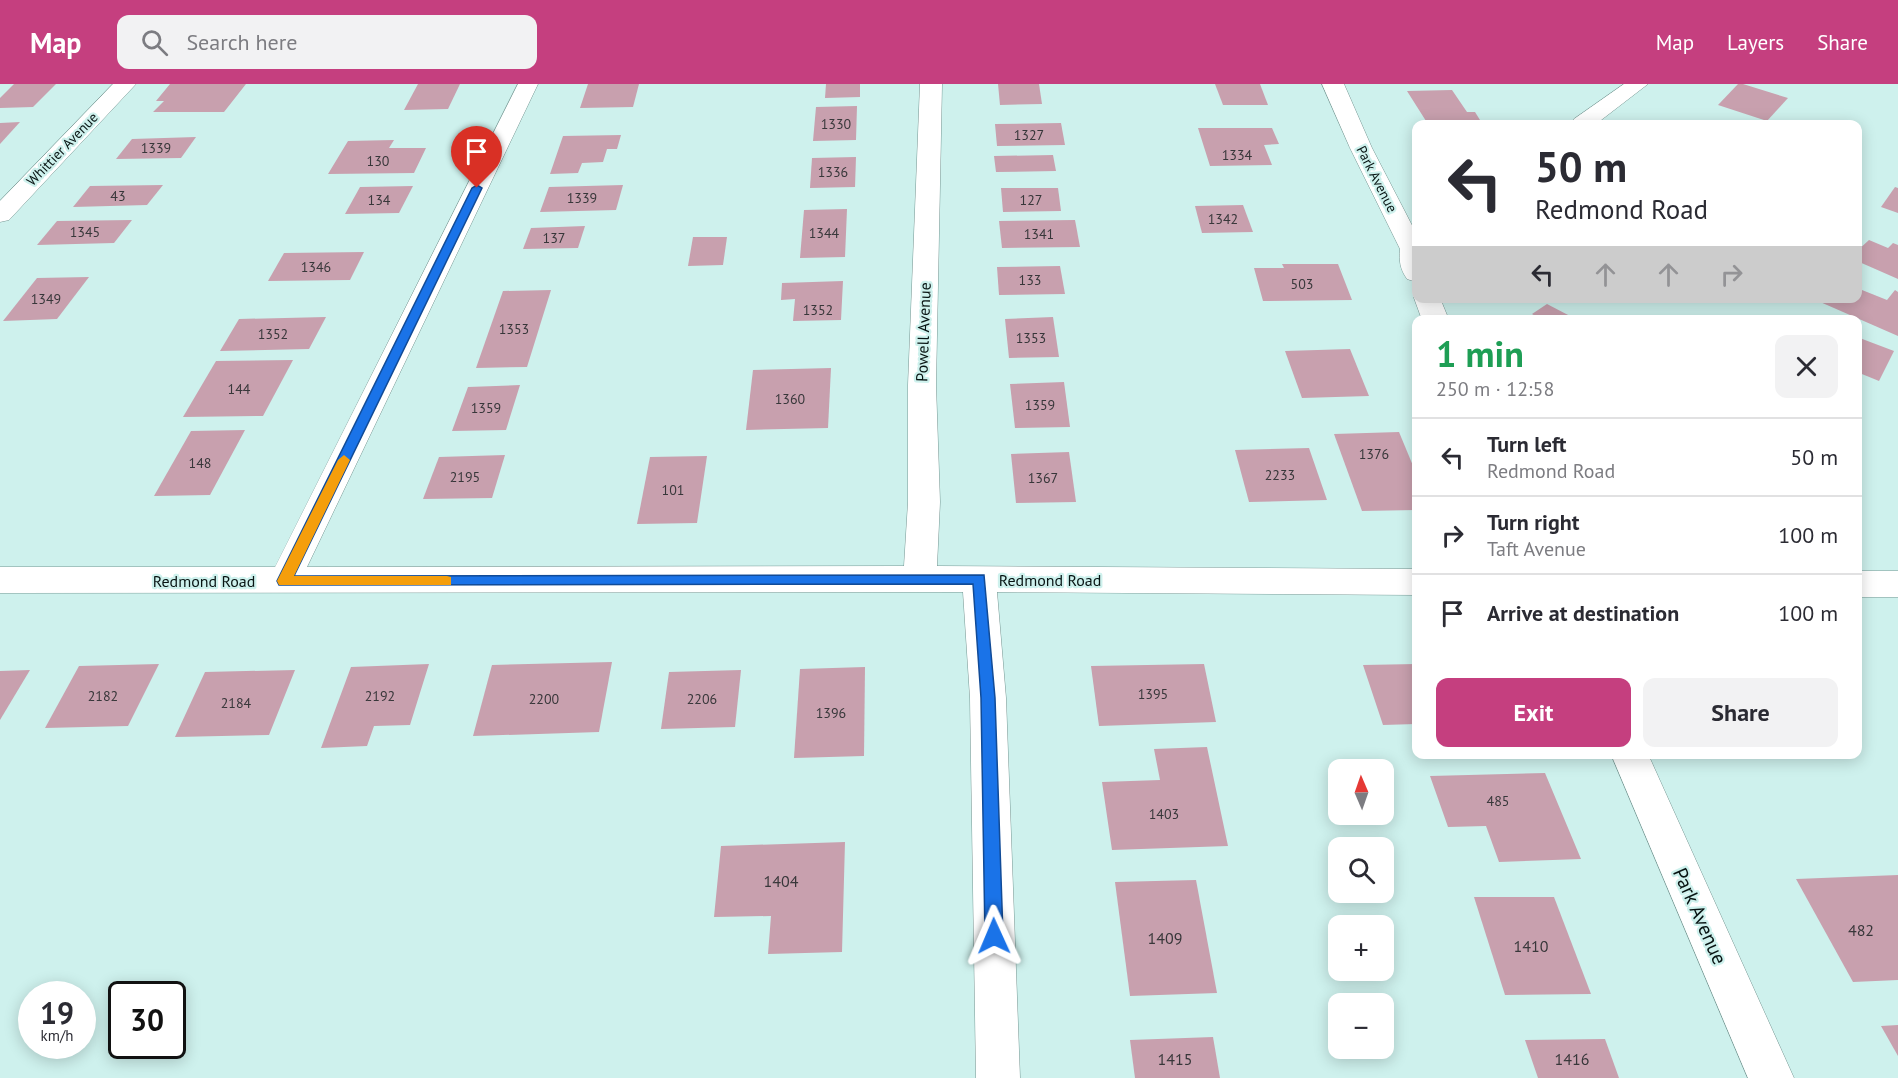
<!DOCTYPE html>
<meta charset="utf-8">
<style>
body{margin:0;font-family:"PT Sans",sans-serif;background:#f2f2f3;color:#2b2b33;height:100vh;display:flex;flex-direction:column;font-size:22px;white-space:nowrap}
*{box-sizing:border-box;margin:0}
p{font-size:20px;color:#7c7c81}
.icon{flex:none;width:33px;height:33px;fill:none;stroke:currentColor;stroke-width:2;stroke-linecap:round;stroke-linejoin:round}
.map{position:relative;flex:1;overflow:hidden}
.panel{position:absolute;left:1412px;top:231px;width:450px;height:444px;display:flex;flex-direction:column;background:#fff;border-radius:12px;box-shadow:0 3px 15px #0003}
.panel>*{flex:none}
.top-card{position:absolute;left:1412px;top:36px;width:450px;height:183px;border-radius:12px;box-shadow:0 3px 15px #0003;background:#fff;color:#2b2b33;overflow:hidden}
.needle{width:39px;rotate:358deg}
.controls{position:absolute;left:1328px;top:675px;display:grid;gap:12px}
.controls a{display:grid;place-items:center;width:66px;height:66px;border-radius:12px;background:#fff;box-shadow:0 3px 15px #0003;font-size:30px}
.speed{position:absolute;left:18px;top:897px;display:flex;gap:12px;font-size:30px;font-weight:700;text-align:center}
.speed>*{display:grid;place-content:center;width:78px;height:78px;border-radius:50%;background:#fff;box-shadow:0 3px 15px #0003;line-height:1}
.speed small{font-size:15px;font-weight:400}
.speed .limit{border:3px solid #111;border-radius:9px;background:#fff;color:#111}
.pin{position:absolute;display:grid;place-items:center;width:51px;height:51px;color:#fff;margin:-62px -26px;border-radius:50% 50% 50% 0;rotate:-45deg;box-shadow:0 0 6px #0007}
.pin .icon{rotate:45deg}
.me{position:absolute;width:66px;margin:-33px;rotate:359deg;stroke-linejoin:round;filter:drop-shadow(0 0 4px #0008)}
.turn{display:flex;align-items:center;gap:21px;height:126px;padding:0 24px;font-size:27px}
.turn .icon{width:78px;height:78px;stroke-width:2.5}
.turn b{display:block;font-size:42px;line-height:51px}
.lanes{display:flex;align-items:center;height:57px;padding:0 24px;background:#0003;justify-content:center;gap:30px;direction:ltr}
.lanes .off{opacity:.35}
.round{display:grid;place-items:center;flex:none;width:63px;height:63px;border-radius:12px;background:#f2f2f3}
.summary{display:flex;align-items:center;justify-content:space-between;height:102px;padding:0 24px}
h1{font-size:36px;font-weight:700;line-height:45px;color:#1e9e55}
.primary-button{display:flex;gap:12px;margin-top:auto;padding:12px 24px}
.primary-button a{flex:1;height:69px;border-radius:12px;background:#c53f7f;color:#fff;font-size:24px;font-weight:700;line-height:69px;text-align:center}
.primary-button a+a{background:#f2f2f3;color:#2b2b33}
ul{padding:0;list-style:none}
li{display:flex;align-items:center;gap:18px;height:78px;padding:0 24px;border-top:2px solid #e1e1e2}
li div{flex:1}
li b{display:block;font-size:22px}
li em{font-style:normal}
header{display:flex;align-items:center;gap:36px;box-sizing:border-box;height:84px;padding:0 30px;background:#c53f7f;color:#fff}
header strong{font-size:28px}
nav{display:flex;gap:33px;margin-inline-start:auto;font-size:21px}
.search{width:420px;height:54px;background:#f2f2f3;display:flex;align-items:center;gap:15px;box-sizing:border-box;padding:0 21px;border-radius:12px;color:#7c7c81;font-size:22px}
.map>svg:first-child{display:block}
.building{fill:#c8a0ae}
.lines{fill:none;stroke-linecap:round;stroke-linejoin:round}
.minor-casing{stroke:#769692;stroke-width:1}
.minor{fill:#fff;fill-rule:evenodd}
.route{fill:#1a73e8;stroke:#114b97;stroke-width:1.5}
.slow{fill:#f59e0b}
.labels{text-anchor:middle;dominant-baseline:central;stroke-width:4.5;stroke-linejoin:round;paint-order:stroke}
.number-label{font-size:14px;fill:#38373a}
.far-street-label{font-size:14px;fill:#081413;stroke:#cef1ed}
.street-label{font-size:16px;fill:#081413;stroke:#cef1ed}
.near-number-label{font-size:16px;fill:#38373a}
.near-street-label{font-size:20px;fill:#081413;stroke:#cef1ed}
</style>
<header>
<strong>Map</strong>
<div class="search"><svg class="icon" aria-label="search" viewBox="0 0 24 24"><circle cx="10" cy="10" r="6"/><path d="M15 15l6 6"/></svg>Search here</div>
<nav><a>Map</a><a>Layers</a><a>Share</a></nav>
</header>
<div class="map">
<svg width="1898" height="994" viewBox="0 0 1898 994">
<rect width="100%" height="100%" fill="#cef1ed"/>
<g class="building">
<path d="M14,0H56L33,23L0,24V14Z"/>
<path d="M170,0H246L224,28H153L164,17H156Z"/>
<path d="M418,0H460L448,25L404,26Z"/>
<path d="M588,0H639L633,23L580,24Z"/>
<path d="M826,0H860V13L825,14Z"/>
<path d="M998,0H1039L1042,20L1000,21Z"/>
<path d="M1215,0H1260L1268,21H1223Z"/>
<path d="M1738,0H1743L1788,14L1767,37L1718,21Z"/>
<path d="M1452,6L1467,28H1475L1480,36L1426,37L1407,7Z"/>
<path d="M857,22L856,56L813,57L816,23Z"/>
<path d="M20,38L0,60V39Z"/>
<path d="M1061,39L1065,61L997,62L995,40Z"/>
<path d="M1198,44H1272L1279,60L1264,61L1272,81L1210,82Z"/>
<path d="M621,51L617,65H607L603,78L582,79L578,89L550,90L563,52Z"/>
<path d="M196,53L181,74L116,75L132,55Z"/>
<path d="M394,56L389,64H426L414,89L328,90L348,57Z"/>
<path d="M1053,71L1056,87L996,88L994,72Z"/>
<path d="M856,73L855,103L810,104L812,74Z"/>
<path d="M163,101L147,121L73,123L90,102Z"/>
<path d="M623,101L616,126L540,128L549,103Z"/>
<path d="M413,102L399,129L345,130L360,103Z"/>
<path d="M1895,103L1898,104V129L1881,123Z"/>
<path d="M1001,104H1058L1061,127L1003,128Z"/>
<path d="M1243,121L1253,148L1202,149L1195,122Z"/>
<path d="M847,125L845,173L800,174L804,126Z"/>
<path d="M132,136L114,159L37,161L57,137Z"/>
<path d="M1075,136L1080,163L1002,164L999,137Z"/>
<path d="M585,142L578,164L523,165L531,144Z"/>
<path d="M693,153H727L723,181L688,182Z"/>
<path d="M1869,156L1888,164L1893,159L1898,161V195L1857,177V167Z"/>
<path d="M364,168L350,196L268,197L284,169Z"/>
<path d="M1282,180H1338L1352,216L1263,217L1254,184H1284Z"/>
<path d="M1060,182L1065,210L999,211L997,183Z"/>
<path d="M89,193L57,235L3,237L37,194Z"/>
<path d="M843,197L841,236L793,237L795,215L781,216L782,199Z"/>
<path d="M1857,204L1887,216L1895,206L1898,208V252L1811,214H1857Z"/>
<path d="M551,206L527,283L476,284L503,207Z"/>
<path d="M1547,220L1570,232L1565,236H1542L1532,230Z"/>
<path d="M326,233L309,265L220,267L239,235Z"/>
<path d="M1053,233L1059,273L1009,274L1005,235Z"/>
<path d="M1857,253L1894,267L1879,297L1857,288Z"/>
<path d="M1350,265L1369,312L1302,314L1285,267Z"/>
<path d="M293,276L263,332L183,333L216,277Z"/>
<path d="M831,284L828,344L746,346L753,286Z"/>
<path d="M1064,298L1070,343L1015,344L1010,300Z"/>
<path d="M520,301L506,346L452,347L468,303Z"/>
<path d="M245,346L210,411L154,412L191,347Z"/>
<path d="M1399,348L1416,389V426L1362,427L1334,350Z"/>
<path d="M1309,364L1327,416L1249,418L1235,366Z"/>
<path d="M1069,368L1076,418L1016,419L1011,370Z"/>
<path d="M505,371L492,414L423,415L439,373Z"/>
<path d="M707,372L697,439L637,440L650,373Z"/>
<path d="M612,578L599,648L473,652L492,581Z"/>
<path d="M159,580L128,642L45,644L79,582Z"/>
<path d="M429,580L410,641L374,642L367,662L321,664L351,583Z"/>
<path d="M1204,580L1216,638L1099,642L1091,582Z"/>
<path d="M1416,580V640L1383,641L1363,581Z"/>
<path d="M865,583L864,672L794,674L800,585Z"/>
<path d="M30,586L0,636V587Z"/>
<path d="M295,586L269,651L175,653L205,588Z"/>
<path d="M741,586L735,643L661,645L669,588Z"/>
<path d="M1207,663L1228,762L1112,766L1102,698L1160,696L1154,665Z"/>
<path d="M1545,689L1581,775L1499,778L1486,742L1448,743L1430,692Z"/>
<path d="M845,758L842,868L768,870L771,832L714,833L721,762Z"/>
<path d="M1898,791V896L1853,898L1796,795Z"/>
<path d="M1196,796L1217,909L1130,912L1115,798Z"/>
<path d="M1474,813H1554L1591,910L1505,911Z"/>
<path d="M1898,941V972L1881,942Z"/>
<path d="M1213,953L1220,994H1135L1130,956Z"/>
<path d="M1605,955L1619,994H1538L1525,956Z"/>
</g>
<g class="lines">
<defs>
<g id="minor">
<path d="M113,0H136L9,136L0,138V117Z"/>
<path d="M518,0H538L307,483L904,482L908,418V301L920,0H942L936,301L940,418L937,482L1416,485V511L997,508L1006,614L1020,994H976L970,614L963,508L0,509V483H275Z"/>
<path d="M1322,0H1344L1372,64L1416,149V198L1407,195C1400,185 1399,177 1400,165L1350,64Z"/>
<path d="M1624,0H1648L1596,40H1571L1574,35Z"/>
<path d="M1416,211V214H1440L1449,236H1422L1414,214Z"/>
<rect x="1857" y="487" width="41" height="26"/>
<path d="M1611,670H1648L1794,994H1748Z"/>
</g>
</defs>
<use href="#minor" class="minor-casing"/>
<use href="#minor" class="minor"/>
</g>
<path class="route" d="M477,101L482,104L294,492L984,491L995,614L1003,852L1000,857L994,860L988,857L985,852L981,614L973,500L279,501L277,497L472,104Z"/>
<path class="slow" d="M344,371L350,376L294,492H447L451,493V501H279L277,497L338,376Z"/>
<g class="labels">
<g class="number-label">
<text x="836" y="40">1330</text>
<text x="1029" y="51">1327</text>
<text x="156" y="64">1339</text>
<text x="1237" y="71">1334</text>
<text x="378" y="77">130</text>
<text x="833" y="88">1336</text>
<text x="118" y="112">43</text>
<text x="582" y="114">1339</text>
<text x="379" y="116">134</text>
<text x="1031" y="116">127</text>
<text x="1223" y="135">1342</text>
<text x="85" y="148">1345</text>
<text x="824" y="149">1344</text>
<text x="1039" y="150">1341</text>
<text x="554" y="154">137</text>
<text x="316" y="183">1346</text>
<text x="1030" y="196">133</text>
<text x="1302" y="200">503</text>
<text x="46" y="215">1349</text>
<text x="818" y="226">1352</text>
<text x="514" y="245">1353</text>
<text x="273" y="250">1352</text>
<text x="1031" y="254">1353</text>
<text x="239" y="305">144</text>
<text x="790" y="315">1360</text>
<text x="1040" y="321">1359</text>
<text x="486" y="324">1359</text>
<text x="1374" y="370">1376</text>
<text x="200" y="379">148</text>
<text x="1280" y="391">2233</text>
<text x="465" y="393">2195</text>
<text x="1043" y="394">1367</text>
<text x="673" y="406">101</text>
<text x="1153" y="610">1395</text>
<text x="103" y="612">2182</text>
<text x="380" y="612">2192</text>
<text x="544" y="615">2200</text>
<text x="702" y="615">2206</text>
<text x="236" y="619">2184</text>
<text x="831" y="629">1396</text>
<text x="1498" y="717">485</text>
<text x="1164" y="730">1403</text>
</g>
<g class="far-street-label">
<text transform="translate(62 65) rotate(-46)">Whittier Avenue</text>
<text transform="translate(1377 95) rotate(63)">Park Avenue</text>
</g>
<g class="street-label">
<text transform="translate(923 248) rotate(-88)">Powell Avenue</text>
<text x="1050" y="496">Redmond Road</text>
<text x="204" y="497">Redmond Road</text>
</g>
<g class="near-number-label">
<text x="781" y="797">1404</text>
<text x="1861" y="846">482</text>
<text x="1165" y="854">1409</text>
<text x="1531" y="862">1410</text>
<text x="1175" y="975">1415</text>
<text x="1572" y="975">1416</text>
</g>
<g class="near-street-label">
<text transform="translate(1700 832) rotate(66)">Park Avenue</text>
</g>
</g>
</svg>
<div class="controls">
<a><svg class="needle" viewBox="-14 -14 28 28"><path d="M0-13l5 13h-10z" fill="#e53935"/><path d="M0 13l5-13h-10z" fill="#7c7c81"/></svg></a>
<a><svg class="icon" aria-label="search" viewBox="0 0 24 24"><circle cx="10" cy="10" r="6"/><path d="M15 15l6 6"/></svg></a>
<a>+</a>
<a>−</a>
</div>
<div class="speed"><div>19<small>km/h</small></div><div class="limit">30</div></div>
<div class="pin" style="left:477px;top:104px;background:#d93025"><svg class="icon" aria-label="arrive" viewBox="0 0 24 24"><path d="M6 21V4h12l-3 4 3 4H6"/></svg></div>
<svg class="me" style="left:994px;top:852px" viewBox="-20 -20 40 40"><path d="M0-17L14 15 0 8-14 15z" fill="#1a73e8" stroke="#fff" stroke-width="4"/></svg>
<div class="top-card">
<div class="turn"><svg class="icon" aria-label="left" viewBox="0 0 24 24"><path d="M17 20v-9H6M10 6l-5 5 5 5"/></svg><div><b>50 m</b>Redmond Road</div></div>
<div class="lanes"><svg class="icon" aria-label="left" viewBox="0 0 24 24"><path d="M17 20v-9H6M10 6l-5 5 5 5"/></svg><svg class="icon off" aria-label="ahead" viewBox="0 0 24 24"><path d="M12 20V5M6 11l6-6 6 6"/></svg><svg class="icon off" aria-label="ahead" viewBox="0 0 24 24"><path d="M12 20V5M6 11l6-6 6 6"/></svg><svg class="icon off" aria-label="right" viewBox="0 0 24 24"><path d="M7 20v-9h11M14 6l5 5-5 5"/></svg></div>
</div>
<section class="panel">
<div class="summary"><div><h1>1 min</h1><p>250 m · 12:58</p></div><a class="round"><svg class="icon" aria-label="close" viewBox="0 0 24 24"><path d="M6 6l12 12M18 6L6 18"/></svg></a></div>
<ul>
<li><svg class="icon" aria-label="left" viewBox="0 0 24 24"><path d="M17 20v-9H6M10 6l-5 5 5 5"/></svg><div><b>Turn left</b><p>Redmond Road</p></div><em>50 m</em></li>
<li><svg class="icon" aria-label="right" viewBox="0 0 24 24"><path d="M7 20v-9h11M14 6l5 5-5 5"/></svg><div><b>Turn right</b><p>Taft Avenue</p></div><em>100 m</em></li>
<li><svg class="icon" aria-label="arrive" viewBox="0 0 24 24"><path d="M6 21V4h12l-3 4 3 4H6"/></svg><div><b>Arrive at destination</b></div><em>100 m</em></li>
</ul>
<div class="primary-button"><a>Exit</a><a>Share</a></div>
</section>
</div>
